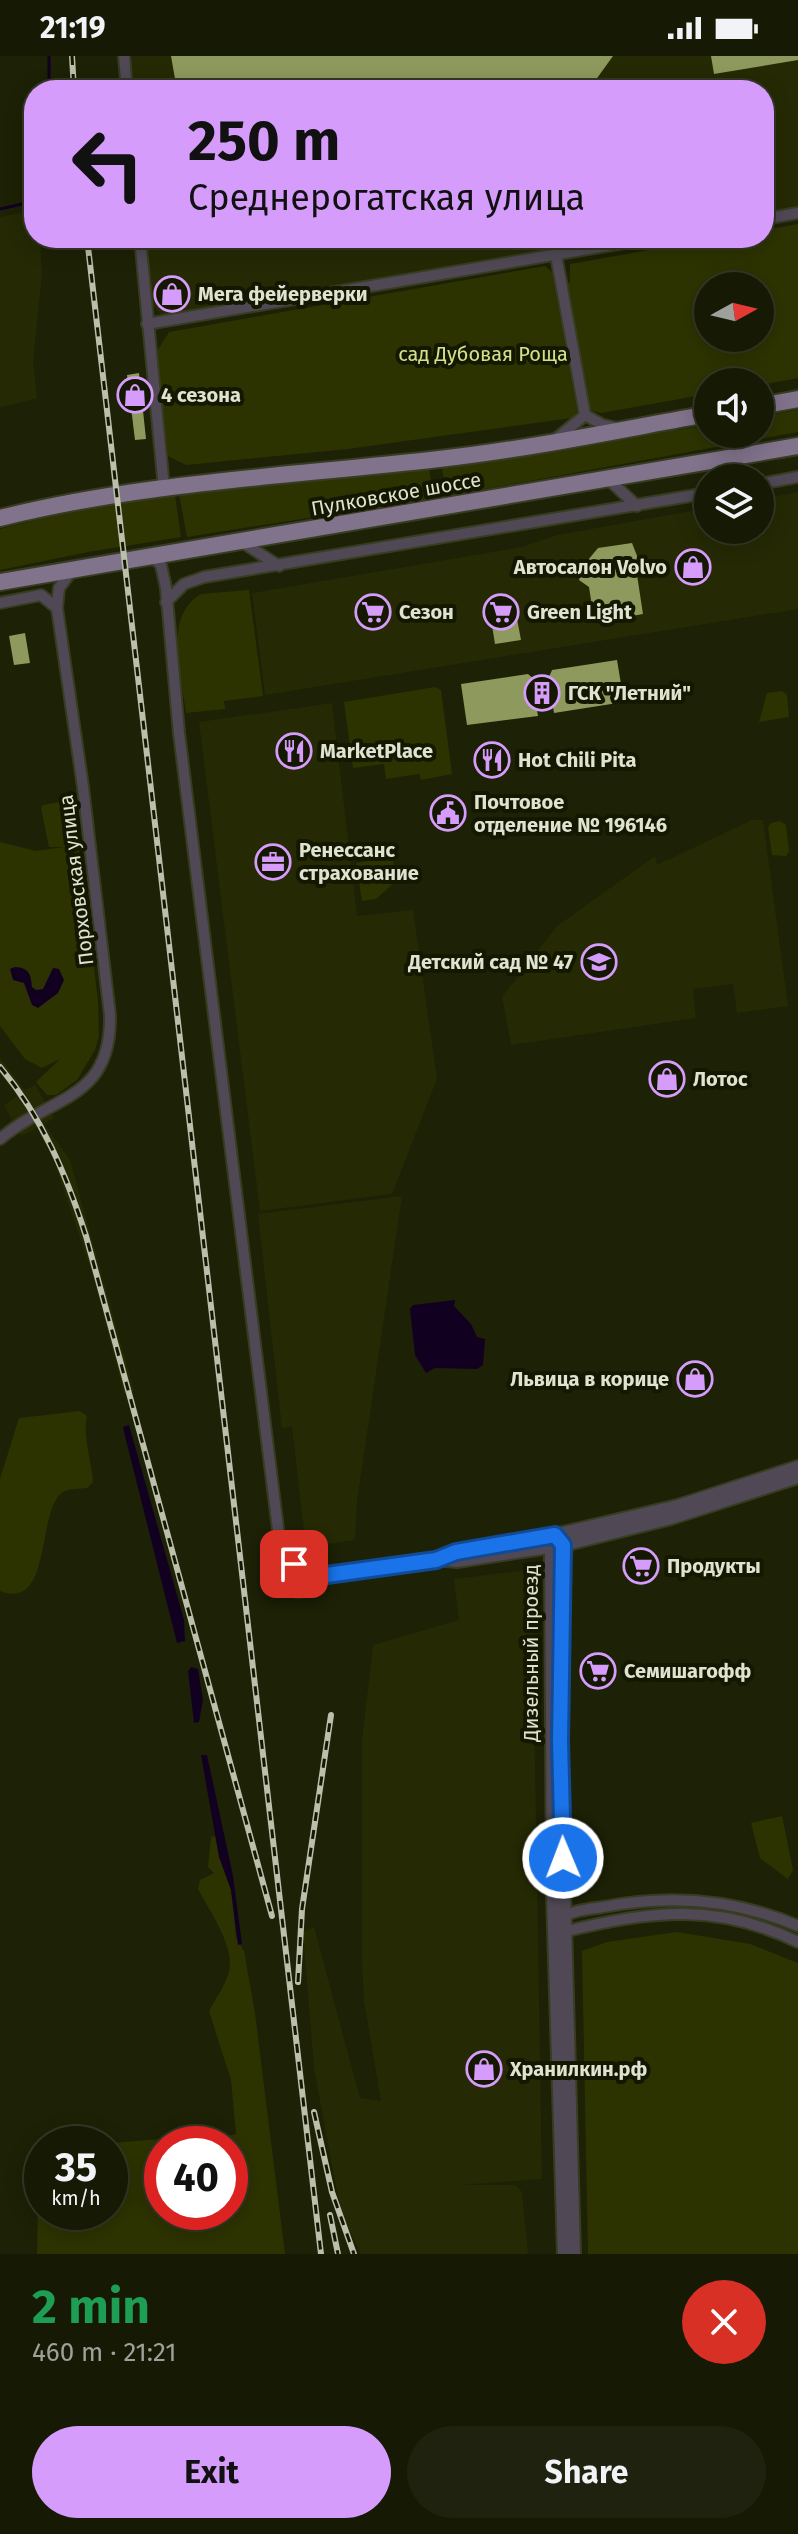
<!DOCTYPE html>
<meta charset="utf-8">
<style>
body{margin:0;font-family:"Fira Sans",sans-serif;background:#1f220e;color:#f1f3f6;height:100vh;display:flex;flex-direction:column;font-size:30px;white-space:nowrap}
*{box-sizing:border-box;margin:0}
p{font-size:26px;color:#9ea09a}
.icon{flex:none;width:44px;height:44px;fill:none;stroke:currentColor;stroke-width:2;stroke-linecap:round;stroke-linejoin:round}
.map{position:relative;height:2198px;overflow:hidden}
.sheet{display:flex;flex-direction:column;background:#161904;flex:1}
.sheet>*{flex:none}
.hud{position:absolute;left:24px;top:24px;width:750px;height:168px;border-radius:32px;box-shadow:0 4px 20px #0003,0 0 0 2px #353826;background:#d59cfb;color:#111;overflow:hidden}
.needle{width:52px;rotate:82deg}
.controls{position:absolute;left:694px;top:216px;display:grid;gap:16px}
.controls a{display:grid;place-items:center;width:80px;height:80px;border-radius:50%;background:#161904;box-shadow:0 4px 20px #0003,0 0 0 2px #353826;font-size:40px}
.speed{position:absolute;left:24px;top:2070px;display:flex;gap:16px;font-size:40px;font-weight:700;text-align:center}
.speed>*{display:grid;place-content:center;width:104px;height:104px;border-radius:50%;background:#161904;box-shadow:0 4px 20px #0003,0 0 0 2px #353826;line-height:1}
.speed small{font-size:20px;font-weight:400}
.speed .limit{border:12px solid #d22;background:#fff;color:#111}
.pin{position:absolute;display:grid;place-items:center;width:68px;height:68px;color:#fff;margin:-34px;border-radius:16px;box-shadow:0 4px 12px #0006}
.me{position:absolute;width:88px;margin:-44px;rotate:359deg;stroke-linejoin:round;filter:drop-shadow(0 0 6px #0008)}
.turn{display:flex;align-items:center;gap:28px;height:168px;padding:0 32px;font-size:36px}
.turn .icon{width:104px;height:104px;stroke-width:2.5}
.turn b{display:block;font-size:56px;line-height:68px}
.round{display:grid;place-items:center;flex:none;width:84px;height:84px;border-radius:42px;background:#1f220e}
.overview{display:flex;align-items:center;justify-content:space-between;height:136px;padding:0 32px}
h1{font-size:48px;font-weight:700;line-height:60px;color:#1e9e55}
.action{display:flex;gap:16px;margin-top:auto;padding:16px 32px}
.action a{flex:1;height:92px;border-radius:48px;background:#d59cfb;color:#111;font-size:32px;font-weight:700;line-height:92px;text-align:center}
.action a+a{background:#1f220e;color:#f1f3f6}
.status{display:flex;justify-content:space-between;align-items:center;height:56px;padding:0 40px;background:#161904;direction:ltr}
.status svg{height:22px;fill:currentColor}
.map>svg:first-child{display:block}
.built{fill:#252a04}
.green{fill:#2d3300;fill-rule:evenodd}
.water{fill:#120020}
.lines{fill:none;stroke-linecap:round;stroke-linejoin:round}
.stream{stroke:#120020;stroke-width:3}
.building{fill:#8e995d}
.minor-casing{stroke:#383c22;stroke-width:14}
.tertiary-casing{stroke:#383c22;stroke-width:16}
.primary-casing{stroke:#383c22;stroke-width:20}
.minor{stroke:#504955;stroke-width:10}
.tertiary{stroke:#504955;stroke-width:12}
.primary{stroke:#81738c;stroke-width:16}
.rail-casing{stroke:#bbbfab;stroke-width:6}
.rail{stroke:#141800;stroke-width:3;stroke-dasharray:9;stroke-linecap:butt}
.route-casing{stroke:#114b97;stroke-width:20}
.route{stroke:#1a73e8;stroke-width:14}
.labels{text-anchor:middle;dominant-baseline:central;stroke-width:8;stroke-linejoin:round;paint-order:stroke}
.poi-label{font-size:20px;font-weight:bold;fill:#dfe3d1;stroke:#141800;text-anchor:start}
.park-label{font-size:20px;fill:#d2e28a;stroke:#141800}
.street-label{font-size:20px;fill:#dfe3d1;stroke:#141800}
</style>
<div class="status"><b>21:19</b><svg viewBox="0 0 49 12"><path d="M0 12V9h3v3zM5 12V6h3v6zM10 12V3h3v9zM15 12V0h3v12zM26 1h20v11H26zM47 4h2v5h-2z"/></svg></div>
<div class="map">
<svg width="798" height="2198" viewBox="0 0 798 2198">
<rect width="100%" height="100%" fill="#1d2105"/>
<g class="built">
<path d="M129,0H798V152L764,158V34H132Z"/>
<path d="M22,157L34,162V182H40L42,219L33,305L37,342L3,351H0V161Z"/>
<path d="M145,182H621L167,259L160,258L152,248Z"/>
<path d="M798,436V553L265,639L252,537L522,491L557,479L708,452V474H760V443Z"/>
<path d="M332,647L357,860L413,854L437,1023L392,1138L260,1155L199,666Z"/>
<path d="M752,764H763L788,950L737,957L733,928L693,933L696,962L511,989L502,941L557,870L655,800L657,809Z"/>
<path d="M0,1002L25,1034L35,1029L54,1062L44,1068L70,1104L134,1335L124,1338L94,1223L53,1102L37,1072L21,1080L4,1049L18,1040L0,1017Z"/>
<path d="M402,1140L357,1445L355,1484L306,1491L292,1371L282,1372L258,1158Z"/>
<path d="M527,1514L532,1529L542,2123L460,2129H515L522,2136L528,2198H361L341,2156L314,2013L303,1876L314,1871L360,2042L381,2045L364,1945L362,1904V1685L373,1589L459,1564L454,1523Z"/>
</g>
<g class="green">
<path d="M798,168V322L760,329V326H708V338L601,357L589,354L567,227L570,226V208L717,182H764V174ZM708,230H760V282H708Z"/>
<path d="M545,210L552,216L577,355L572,362L348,393L186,409L168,400L157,295L169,276Z"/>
<path d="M798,354V376L447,440L442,412L708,369V378H760V360Z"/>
<path d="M429,413L434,442L187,481L179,438L263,427Z"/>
<path d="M175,439L181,481L88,496L0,514V473L69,456Z"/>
<path d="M249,534L263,640L224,645L225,653L186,657C182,622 162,560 201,538Z"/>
<path d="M435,631L441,634L452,718L421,724L419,718L386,723L384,708L353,712L344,646Z"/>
<path d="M782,635L787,639L789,661L759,666L767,637Z"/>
<path d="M69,744L74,748L98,945L99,980L95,994L77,1024L56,1039H47L36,1026L60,1003L42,1012L25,1003L0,970V786L36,795L64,791H49L41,752L43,749Z"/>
<path d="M780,765L786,769L789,795L786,800L772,799L768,771L771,767Z"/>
<path d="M393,801L395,826L376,843L362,845L356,807Z"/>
<path d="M80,1355L87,1360C82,1380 92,1405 93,1426L87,1432C79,1433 70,1432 63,1436C36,1453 53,1556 0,1535V1423L19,1362Z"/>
<path d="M782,1760L793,1814L788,1823L760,1802L751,1767Z"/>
<path d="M215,1780L231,1834L236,1881L244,1895L255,1957L285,2198H37L39,2091H42V2156H110V2088H100L161,2083L162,2156H230V2088H202L203,2085L236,2078L231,2024L209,1955C215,1943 226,1929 229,1915C235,1890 209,1854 198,1833L200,1824L214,1817L208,1811L211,1781Z"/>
<path d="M677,1876L750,1888L798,1907V2198H588L582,1895L607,1886Z"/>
</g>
<g class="water">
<path d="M15,911C29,912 31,918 32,931L36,934L43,933L53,912L59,913L64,924L58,937L38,952L32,949L24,927L13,924L10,913Z"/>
<path d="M455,1244L454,1250L471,1268L477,1281L485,1283L483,1309L477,1313L435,1312L426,1317L415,1299L410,1253L413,1249Z"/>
<path d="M129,1369L184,1564L185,1585L177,1587L125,1380L123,1371Z"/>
<path d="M191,1611L198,1613L203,1644L199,1666L194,1667L188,1615Z"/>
<path d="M201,1699H207L233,1820L242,1888L238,1889L231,1834L219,1801Z"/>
</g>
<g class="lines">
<g class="stream">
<path d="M49,0V34"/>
<path d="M0,153L22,148L34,155"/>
</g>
</g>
<g class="building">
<path d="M171,0H613L595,25L597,34H177Z"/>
<path d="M711,0H798V4L714,18Z"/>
<path d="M139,317L146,383L135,384L127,319Z"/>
<path d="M632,487L639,505L637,519L643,558L599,566L597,556L593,557L589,531L579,524L583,510L598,492Z"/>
<path d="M514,547L521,584L495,588L489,551Z"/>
<path d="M25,577L30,607L14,609L9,580Z"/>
<path d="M617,604L624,646L554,657L553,651L537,654L538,660L467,669L461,628L528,618L534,623L549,621L552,614Z"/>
</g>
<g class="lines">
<defs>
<g id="minor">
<path d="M124,0L127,34"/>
<path d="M764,163L798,157"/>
<path d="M140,182L164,432"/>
<path d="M556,199L585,359L603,369L617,372"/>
<path d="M147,268L653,182"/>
<path d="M556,383L585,359"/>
<path d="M607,422L637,450"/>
<path d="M760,428L798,421"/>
<path d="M242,486L279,510"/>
<path d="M152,500L161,509L166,532L179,677L281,1497L287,1512"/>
<path d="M166,546L184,528L204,521L708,437"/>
<path d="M0,547L41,539L57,552"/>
<path d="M0,1083C51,1039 112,1045 110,959L83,731L57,552L59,532L73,513"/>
<path d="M436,1504C473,1490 515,1486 555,1479L557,1482"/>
<circle cx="298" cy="1522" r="14"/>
<path d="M312,1521L436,1504L457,1506L556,1491"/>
<path d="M561,1862C573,1854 590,1853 603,1851C670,1838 735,1843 798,1870"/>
<path d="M559,1870L567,1875C651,1855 716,1846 798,1886"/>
</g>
<g id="tertiary">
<path d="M564,2198L553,1838L551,1492L555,1479L678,1450L798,1411"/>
<path d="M574,2198L560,1685L563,1489L671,1462L798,1421"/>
</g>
<g id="primary">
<path d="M760,350L798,343"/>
<path d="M0,462C144,426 292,420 439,403C529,393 619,374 708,358"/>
<path d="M0,526L798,390"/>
</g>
</defs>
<use href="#minor" class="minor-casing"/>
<use href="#tertiary" class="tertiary-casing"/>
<use href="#primary" class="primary-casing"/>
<use href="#minor" class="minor"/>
<use href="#tertiary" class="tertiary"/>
<use href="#primary" class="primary"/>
<defs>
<g id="rail">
<path d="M72,0L74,34"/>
<path d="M87,182L321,2198"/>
<path d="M0,1011C42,1061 66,1118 86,1180L272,1860"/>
<path d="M298,1926L302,1853L331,1659"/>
<path d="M314,2056L332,2136L354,2198"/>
<path d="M330,2159L338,2198"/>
</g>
</defs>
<use href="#rail" class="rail-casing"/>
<use href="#rail" class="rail"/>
</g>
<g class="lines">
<defs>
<path id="route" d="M294,1508L306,1510L312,1521L436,1504L456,1496L555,1479L563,1489L560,1685L563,1802"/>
</defs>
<use href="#route" class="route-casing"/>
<use href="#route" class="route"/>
</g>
<defs>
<symbol id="shop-ring" viewBox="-11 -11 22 22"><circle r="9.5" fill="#141800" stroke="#d59cfb" stroke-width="1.5"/><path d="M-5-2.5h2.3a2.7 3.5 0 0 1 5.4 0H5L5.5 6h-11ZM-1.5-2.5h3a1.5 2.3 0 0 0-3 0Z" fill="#d59cfb"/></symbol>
<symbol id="supermarket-ring" viewBox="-11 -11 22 22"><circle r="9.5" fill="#141800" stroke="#d59cfb" stroke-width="1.5"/><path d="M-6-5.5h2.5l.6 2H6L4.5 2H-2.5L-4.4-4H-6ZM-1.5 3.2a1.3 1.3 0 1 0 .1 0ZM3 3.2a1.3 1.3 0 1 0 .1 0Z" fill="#d59cfb"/></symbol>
<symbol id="building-ring" viewBox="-11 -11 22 22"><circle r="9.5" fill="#141800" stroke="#d59cfb" stroke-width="1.5"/><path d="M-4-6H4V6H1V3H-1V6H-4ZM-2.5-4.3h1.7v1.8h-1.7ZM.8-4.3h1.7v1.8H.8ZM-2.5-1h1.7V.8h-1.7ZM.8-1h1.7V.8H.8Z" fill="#d59cfb"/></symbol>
<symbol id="restaurant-ring" viewBox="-11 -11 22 22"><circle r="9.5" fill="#141800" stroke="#d59cfb" stroke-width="1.5"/><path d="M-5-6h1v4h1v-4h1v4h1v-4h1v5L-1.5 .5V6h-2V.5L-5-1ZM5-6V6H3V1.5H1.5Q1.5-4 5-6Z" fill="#d59cfb"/></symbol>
<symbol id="civic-ring" viewBox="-11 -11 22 22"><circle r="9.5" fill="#141800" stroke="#d59cfb" stroke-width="1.5"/><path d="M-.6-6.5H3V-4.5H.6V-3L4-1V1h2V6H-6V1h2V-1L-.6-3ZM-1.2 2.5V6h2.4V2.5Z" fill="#d59cfb"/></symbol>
<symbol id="office-ring" viewBox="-11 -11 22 22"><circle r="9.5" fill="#141800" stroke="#d59cfb" stroke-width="1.5"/><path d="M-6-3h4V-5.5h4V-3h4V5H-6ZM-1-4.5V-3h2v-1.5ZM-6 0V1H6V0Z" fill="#d59cfb"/></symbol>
<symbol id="school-ring" viewBox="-11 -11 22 22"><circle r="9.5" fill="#141800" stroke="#d59cfb" stroke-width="1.5"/><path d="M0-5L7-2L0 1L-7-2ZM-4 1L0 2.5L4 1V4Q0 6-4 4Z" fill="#d59cfb"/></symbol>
</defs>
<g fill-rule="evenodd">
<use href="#shop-ring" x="152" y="218" width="40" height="40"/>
<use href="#shop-ring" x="115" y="319" width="40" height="40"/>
<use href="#shop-ring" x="673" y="491" width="40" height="40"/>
<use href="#supermarket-ring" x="353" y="536" width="40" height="40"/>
<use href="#supermarket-ring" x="481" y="536" width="40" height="40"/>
<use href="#building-ring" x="522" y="617" width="40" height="40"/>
<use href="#restaurant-ring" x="274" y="675" width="40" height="40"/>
<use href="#restaurant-ring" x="472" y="684" width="40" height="40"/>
<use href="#civic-ring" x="428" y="737" width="40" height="40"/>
<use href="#office-ring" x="253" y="786" width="40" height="40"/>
<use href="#school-ring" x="579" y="886" width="40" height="40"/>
<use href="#shop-ring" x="647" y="1003" width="40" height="40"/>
<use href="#shop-ring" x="675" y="1303" width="40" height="40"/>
<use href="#supermarket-ring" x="621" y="1490" width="40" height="40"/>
<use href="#supermarket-ring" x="578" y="1595" width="40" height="40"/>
<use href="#shop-ring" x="464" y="1993" width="40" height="40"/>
</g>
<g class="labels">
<g class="poi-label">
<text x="198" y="238">Мега фейерверки</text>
<text x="161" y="339">4 сезона</text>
<text x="667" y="511" text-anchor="end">Автосалон Volvo</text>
<text x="399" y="556">Сезон</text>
<text x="527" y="556">Green Light</text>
<text x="568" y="637">ГСК "Летний"</text>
<text x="320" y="695">MarketPlace</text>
<text x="518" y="704">Hot Chili Pita</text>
<text x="474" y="746">Почтовое<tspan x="474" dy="23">отделение № 196146</tspan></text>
<text x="299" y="794">Ренессанс<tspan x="299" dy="23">страхование</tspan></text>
<text x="573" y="906" text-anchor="end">Детский сад № 47</text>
<text x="693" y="1023">Лотос</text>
<text x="669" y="1323" text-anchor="end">Львица в корице</text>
<text x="667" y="1510">Продукты</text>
<text x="624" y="1615">Семишагофф</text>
<text x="510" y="2013">Хранилкин.рф</text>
</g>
<g class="park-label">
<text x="483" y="298">сад Дубовая Роща</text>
</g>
<g class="street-label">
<text transform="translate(396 438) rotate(-10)">Пулковское шоссе</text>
<text transform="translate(76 824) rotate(-97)">Порховская улица</text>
<text transform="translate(531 1597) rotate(-90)">Дизельный проезд</text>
</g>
</g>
</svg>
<div class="controls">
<a><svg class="needle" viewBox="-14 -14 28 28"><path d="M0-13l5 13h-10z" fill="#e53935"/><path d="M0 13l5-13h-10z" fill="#9ea09a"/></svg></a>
<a><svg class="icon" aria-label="sound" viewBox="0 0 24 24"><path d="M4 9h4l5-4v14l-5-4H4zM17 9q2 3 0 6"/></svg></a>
<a><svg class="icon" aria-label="layers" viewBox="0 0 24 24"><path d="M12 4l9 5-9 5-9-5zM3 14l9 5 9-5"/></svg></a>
</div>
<div class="speed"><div>35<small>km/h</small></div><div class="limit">40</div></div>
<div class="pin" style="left:294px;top:1508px;background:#d93025"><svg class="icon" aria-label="arrive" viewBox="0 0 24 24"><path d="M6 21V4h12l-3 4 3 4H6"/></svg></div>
<svg class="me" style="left:563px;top:1802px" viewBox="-20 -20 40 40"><circle r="17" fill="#1a73e8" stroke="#fff" stroke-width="3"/><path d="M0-11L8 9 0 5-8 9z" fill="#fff"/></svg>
<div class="hud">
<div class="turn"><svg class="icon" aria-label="left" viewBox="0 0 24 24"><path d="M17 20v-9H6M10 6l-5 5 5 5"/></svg><div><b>250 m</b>Среднерогатская улица</div></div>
</div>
</div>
<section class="sheet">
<div class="overview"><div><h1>2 min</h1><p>460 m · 21:21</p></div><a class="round" style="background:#d93025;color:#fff"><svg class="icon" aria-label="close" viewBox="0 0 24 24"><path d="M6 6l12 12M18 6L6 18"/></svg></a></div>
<div class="action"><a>Exit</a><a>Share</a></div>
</section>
